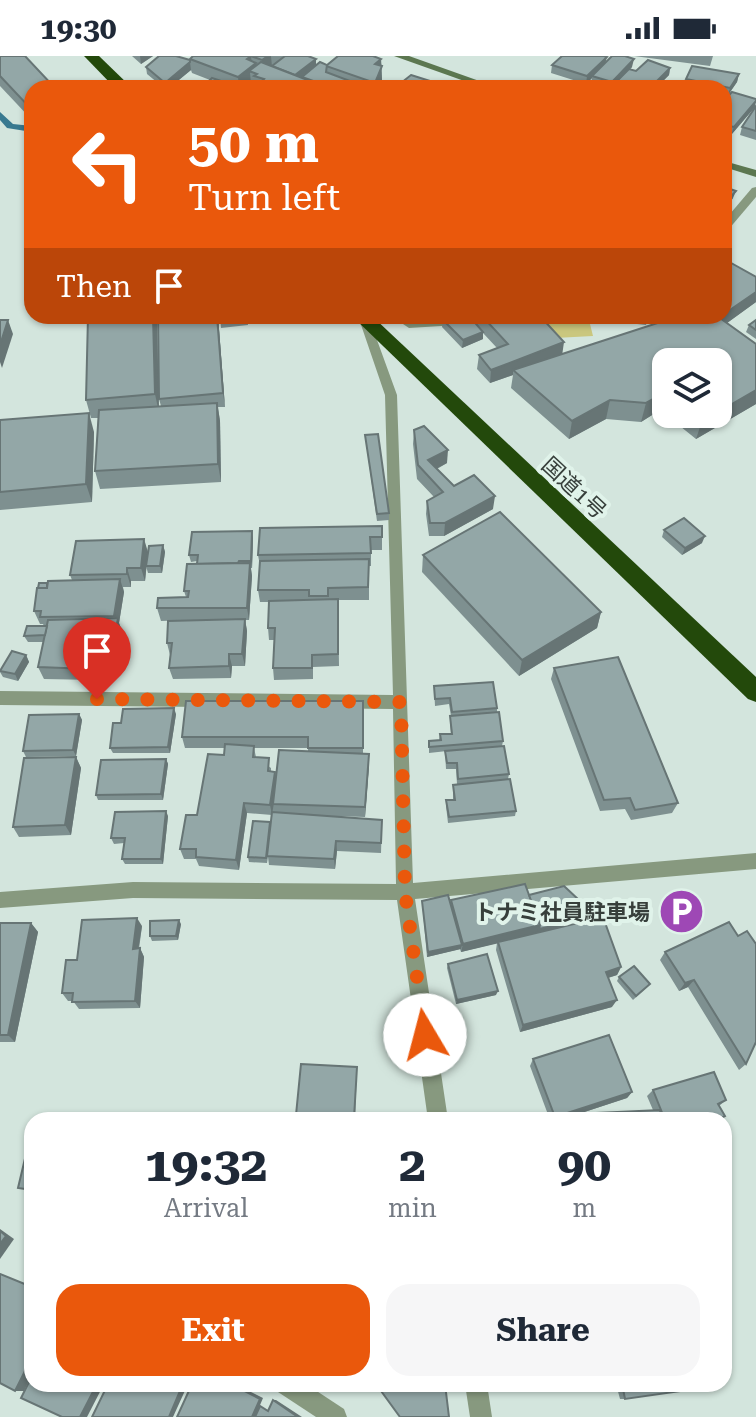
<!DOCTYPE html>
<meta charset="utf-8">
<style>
body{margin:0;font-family:"Roboto Serif","Noto Sans JP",serif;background:#f6f6f7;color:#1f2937;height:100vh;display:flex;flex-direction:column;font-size:30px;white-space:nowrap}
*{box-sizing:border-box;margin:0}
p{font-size:26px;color:#747a83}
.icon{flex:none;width:44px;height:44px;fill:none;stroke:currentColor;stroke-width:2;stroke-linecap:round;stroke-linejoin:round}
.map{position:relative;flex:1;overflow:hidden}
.panel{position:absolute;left:24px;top:1056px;width:708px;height:280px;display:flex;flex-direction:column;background:#fff;border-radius:24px;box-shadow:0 2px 6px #0004}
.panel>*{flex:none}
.hud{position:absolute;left:24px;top:24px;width:708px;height:244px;border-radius:24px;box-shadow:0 2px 6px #0004;background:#ea580c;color:#fff;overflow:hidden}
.fabs{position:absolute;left:652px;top:292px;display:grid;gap:16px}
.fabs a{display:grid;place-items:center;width:80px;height:80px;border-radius:16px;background:#fff;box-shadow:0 2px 6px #0004;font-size:40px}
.pin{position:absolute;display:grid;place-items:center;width:68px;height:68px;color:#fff;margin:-82px -34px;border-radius:50% 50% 50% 0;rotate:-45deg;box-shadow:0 0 8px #0007}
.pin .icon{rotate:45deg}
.me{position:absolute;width:88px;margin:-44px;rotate:352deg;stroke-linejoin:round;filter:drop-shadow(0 0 6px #0008)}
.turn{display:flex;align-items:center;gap:28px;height:168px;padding:0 32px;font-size:36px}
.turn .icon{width:104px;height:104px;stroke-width:2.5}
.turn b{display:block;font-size:56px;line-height:68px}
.then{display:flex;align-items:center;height:76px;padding:0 32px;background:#0003;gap:16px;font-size:30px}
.eta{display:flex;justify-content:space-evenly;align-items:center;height:136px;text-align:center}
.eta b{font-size:48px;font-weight:700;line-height:56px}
.action{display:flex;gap:16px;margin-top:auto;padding:16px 32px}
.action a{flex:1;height:92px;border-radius:24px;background:#ea580c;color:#fff;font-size:32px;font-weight:700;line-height:92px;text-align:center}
.action a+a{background:#f6f6f7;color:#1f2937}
.status{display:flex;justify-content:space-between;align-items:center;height:56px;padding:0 40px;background:#fff;direction:ltr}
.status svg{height:22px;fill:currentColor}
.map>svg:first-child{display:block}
.green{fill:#cac77e}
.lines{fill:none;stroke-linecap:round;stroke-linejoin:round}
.stream{fill:#387990;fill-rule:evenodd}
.lane{fill:#87997f;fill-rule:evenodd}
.street{fill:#87997f;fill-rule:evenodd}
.secondary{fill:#5c7750;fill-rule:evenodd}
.highway{fill:#23490b;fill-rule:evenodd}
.wall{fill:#7e9090;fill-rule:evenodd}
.shaded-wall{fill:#677575}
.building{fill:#93a7a7;stroke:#677575;stroke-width:2}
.route{stroke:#ea580c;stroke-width:14;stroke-dasharray:0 25.2}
.labels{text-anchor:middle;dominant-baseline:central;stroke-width:8;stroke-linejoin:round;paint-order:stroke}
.street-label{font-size:22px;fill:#373f3b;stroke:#e0f3ea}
.poi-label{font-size:22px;font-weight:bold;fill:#373f3b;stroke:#e0f3ea;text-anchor:end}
</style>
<div class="status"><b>19:30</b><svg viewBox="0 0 49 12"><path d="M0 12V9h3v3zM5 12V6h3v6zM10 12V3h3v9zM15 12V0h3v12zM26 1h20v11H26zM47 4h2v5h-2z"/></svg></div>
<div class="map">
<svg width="756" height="1361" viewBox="0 0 756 1361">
<rect width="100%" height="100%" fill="#d3e5dd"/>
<path class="green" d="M522,260H588L593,280L536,283Z"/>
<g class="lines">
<path class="stream" d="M0,56L13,68L32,70V76L7,72L0,64Z"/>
<g class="lane">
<path d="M756,131V141L728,174L724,175V165L752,132Z"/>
<path d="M473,260H542L536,264L409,272L403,268L409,264Z"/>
</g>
<g class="street">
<path d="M358,260L369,262L397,339L413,827L756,797V813L415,843L448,1064H428L397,844L133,842L0,852V836L133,826L396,828L393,653L0,649V635L393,639L385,339Z"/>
<path d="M275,1328H306L344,1353L347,1361H316L278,1336Z"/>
<path d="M465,1328H487L492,1361H470Z"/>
</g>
<g class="secondary">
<path d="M394,0H409L499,32H484Z"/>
<path d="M724,105L756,114V121L724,111Z"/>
</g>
<g class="highway">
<path d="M84,0H99L132,32H115Z"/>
<path d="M352,260H372L756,621V646L748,643Z"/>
</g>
</g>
<g class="wall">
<path d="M0,0L32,32V64L0,30Z"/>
<path d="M132,0H153L141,8Z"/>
<path d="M193,0H308L316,10L381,3L382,24L378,32H256L251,29V27L244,32H202L210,24L192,17L191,14L169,32H164L147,18L146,11L190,4Z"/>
<path d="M634,0H713L710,10Z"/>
<path d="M606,6L632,11L630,13L636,15L670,12L669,19L656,32H606L591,27L592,22L586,28L551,17L552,9Z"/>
<path d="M739,18L737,26L728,39H724V32L684,31L686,23Z"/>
<path d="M724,44L755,51L731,79L724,77Z"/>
<path d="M756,50V84L740,79L742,71Z"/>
<path d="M724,131L733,142L726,152L724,151Z"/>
<path d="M756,221V246L727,267L756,288V348L696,383L660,354L641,366L606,363L569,383L511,332L513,319L490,327L477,313L479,299L497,292L483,277V283L462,292L442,271L443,264L476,267V260H540L562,298L679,260H724ZM666,306L718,358H666Z"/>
<path d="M158,260H218L225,351H218L220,365L221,426L100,433L95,415L98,362H91L86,344L157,267L159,350H161L159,343Z"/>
<path d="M220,260H260L247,261L248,269L221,272Z"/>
<path d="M611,260H648L646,269L610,265Z"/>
<path d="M756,264V283L746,276L749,269Z"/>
<path d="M0,364L94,376L92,446L0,454Z"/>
<path d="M414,374L447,407L437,413L454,430L493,453L444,480H429L426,458L427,445L434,441L417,423L413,388Z"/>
<path d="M365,379L389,457V464L377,465Z"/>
<path d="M382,470V494H371V510H369V544H338L339,610L313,611V623L274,624L273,612L274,584H269L268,572L269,546H260L258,534L260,510L258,499Z"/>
<path d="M664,474L702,487L682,499L662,481Z"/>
<path d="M252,475L253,482L252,512H251L252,520L249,564H245L247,575L245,610H232L231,622L173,623L169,612L170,599L167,587L188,564L161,565L157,552L186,541L184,535L197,505L191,506L189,499Z"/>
<path d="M163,489L165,496L162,517H148L146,510Z"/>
<path d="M148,496L145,525H131V531H123L124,536L119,567L122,575L116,616H97L95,624L44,623L38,611L44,586H28L24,580L44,570L43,568H40L34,555L47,527L72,524L70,519Z"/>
<path d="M423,499L601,556L597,572L519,620L422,516Z"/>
<path d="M26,599L29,606L18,625L3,621L0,616Z"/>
<path d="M554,612L678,747L672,757L631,764L625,753L600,755L551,623Z"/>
<path d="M434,630L497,652V656L503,685L502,690L509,718L508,723L516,755L515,760L448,767L446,750V744H453V729L457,728L456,713H446L445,695L456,694L429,697V685L439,684L440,678H451L450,666L451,660L449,648L435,650Z"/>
<path d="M363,645V698L369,709L365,761L335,760L382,764L381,797L337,795L335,813L269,809L268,801L267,807L249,806L248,801L270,766L271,770L272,759L247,757L239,814L199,810L196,803H184L180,793L197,759L224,699V692H185L182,681ZM254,692H308V695L276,721L275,716H271V712L256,701Z"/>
<path d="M79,658L82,664L76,700L26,701L23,695Z"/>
<path d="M176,658L170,697H113L110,692L121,667Z"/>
<path d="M76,701L81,712L71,779L19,781L13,771Z"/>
<path d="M166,703L168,708L163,744H98L96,739Z"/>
<path d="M168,760L163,808H125L122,803L124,787L114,788L111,782Z"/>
<path d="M529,839L595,863L621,911L617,919L608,922L612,951L520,976L496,894L497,887L461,896L460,893L427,901L422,845L450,849L451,844Z"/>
<path d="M0,867H31L38,876L15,986H0Z"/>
<path d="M181,868L178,884L152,885L150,880Z"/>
<path d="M142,870L139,893L140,892L144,901L140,952L79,953L73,945H68L62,937L77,904Z"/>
<path d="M738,880L746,1008L739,1014L688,931L679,935L660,904L665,896Z"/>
<path d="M448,908L496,939L456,948L447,912Z"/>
<path d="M619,921L650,928L633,944L617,925Z"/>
<path d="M533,1003L632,1036L627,1042L560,1064H550L530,1010Z"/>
<path d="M357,1011L355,1064L297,1062L296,1059Z"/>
<path d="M653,1034L726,1044L719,1050L725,1060L719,1064H592V1062L597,1057L653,1054L647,1040Z"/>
<path d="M616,1328H715L625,1343H620Z"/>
</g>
<g class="shaded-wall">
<path d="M140,0H153L141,8Z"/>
<path d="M251,0L252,10L256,7L258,21L257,18L251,16L250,17L251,27L244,32H239L238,21L247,3Z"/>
<path d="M268,0H271L272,11L263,18L262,4Z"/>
<path d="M607,1L605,8L592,20V22L586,28L587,20Z"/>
<path d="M316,3V10L294,28V20Z"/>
<path d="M381,3L382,24L378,32H375V8Z"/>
<path d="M634,3L632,11L616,28H614L613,31L611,32L612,26Z"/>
<path d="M190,6L191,14L169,32H166L165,27Z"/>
<path d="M670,12L669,19L656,32H650Z"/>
<path d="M739,18L737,26L728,39L730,32Z"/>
<path d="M350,25V32H341Z"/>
<path d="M756,45L755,51L731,79L734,71Z"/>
<path d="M736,135L733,142L726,152L728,144Z"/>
<path d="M756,236V246L716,275L721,261L724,260V258Z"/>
<path d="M153,260H156L157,267L159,357L155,338Z"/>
<path d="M217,260H218L225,351L223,337Z"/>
<path d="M8,264L13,278L2,312L0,306V289Z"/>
<path d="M483,276V283L462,292L463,284Z"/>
<path d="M564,286L562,300L513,314V319L490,327L491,314Z"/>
<path d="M756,334V348L696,383L702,365L714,358H718V356Z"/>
<path d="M666,336L660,354L641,366L646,347Z"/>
<path d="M610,344L606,363L569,383L572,365Z"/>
<path d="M217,347L220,365L221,426L218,408Z"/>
<path d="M89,357L94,376L92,446L86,428Z"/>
<path d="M448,394L447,407L428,417V404Z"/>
<path d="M495,440L493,453L444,480L445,467Z"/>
<path d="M252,475L253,482L252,512L251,505Z"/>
<path d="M705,480L702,487L682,499L685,492Z"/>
<path d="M144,483L148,496L145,525L141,512Z"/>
<path d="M163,489L165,496L162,517L160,510Z"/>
<path d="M250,507L252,520L249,564L247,552Z"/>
<path d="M127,512L131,525V531L127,518Z"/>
<path d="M120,523L124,536L119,567L122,575L116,616L111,604L117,567L114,560Z"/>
<path d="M601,556L597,572L519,620L522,604Z"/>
<path d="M245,563L247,575L245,610L242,598Z"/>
<path d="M229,598L232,610L231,622L229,610Z"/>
<path d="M26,599L29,606L18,625L15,618Z"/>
<path d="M92,604L97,616L95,624L90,613Z"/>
<path d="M174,652L176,658L170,697L168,691Z"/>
<path d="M79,658L82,664L76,700L73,694Z"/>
<path d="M369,698V709L365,761V751Z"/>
<path d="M76,701L81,712L71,779L65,769Z"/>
<path d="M166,703L168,708L163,744L161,738Z"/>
<path d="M275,716L277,727L272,759L270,749Z"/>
<path d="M244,747L247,757L239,814L236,804Z"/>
<path d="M166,755L168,760L163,808L161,803Z"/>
<path d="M336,785L337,795L335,813L334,803Z"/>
<path d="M596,860L594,865L461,896L463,888L540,869Z"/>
<path d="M137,862L142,870L137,901L133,893Z"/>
<path d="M179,864L181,868L178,884L176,880Z"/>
<path d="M31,867L38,876L15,986L8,979Z"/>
<path d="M462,889L461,893L427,901L428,896Z"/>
<path d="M140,892L144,901L140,952L135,945Z"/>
<path d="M621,911L617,919L601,924L606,916Z"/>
<path d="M694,924L688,931L679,935L685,927Z"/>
<path d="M498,935L496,939L456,948L457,944Z"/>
<path d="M617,944L612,951L520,976L523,969Z"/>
<path d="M632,1036L627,1042L560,1064H553L555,1061Z"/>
<path d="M0,1173L14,1183L0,1203Z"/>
<path d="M32,1301V1318L24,1335H15Z"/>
<path d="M97,1328H104L87,1361H80Z"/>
<path d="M183,1328H188L173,1361H169Z"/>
<path d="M231,1328H235L263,1342L255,1361H252Z"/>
<path d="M273,1344H276L302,1361H298Z"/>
</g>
<g class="building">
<path d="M0,0H25L55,32H32V54L0,20Z"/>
<path d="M159,0H176L190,4V6L165,27L146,11Z"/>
<path d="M193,0H268L262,4L251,0L247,3L256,7L238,21L190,3Z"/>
<path d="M285,0H308L316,3L295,19L272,10Z"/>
<path d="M338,0H373L381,3L375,8L382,10L375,27L326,10Z"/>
<path d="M562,0H604L607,1L587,20L552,9Z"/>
<path d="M612,0H625L634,3L612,26L592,20Z"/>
<path d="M648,4L670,12L650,32H626L614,28L629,13L636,15Z"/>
<path d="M261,6L323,30L320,32H266L258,29L264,23L254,20L257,18L249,15Z"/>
<path d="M320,6L327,9L326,16L350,25L341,32H323V30L315,26H316L302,21Z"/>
<path d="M692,10L739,18L730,32L686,23Z"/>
<path d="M411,19L430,25L423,32H390L392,30L396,31Z"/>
<path d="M212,22L236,30L234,32H202Z"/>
<path d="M664,27L678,31L659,32Z"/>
<path d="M432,28L443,32H428Z"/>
<path d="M732,36L756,43V45L734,71L724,69V44Z"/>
<path d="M756,50V75L742,71Z"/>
<path d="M724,131L736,135L728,144L724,143Z"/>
<path d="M724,203L756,221V236L724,258Z"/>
<path d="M88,260H153L155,338L86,344Z"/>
<path d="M158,260H217L223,337L159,343Z"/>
<path d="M220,260H247V262L220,264Z"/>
<path d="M482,260H540L564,286L491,314L479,299L508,288Z"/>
<path d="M679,260H717L756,288V334L718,356V306H666V336L646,347L610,344L572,365L513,314Z"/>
<path d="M471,262L483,276L463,284L443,264Z"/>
<path d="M0,264H8L0,289Z"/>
<path d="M756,264V274L749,269Z"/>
<path d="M217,347L218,408L95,415L99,354Z"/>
<path d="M89,357L86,428L0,436V364Z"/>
<path d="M693,358H714L702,365Z"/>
<path d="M424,370L448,394L428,404L454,430L474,419L495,440L445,467H430L427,445L443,436L418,409L414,374Z"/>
<path d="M378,378L389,457L377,458L365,379Z"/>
<path d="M500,456L601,556L522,604L423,499Z"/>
<path d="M684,462L705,480L685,492L664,474Z"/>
<path d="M382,470V481H370L371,497L258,499L260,472Z"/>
<path d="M252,475L251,505H239L238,507L197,508L198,499H189L192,476Z"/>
<path d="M144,483L141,512H127V518L70,519L76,485Z"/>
<path d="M163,489L160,510H146L149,490Z"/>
<path d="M369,503L368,531L328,532V540H309V534H258L260,505Z"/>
<path d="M250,507L247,552H157L158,542L188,541L189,535H184L187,508Z"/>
<path d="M120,523L114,560L40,561L41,555H34L37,532H47L48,525Z"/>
<path d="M39,527H47V532H38Z"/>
<path d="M338,543V598L312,599V612H273L275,572H268L269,545Z"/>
<path d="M118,562L111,604H92L90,613L38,611L48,564Z"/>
<path d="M245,563L242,598H229V610L169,612L172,587H167L168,565Z"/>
<path d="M27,570H47L45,579L24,580Z"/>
<path d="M12,595L26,599L15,618L0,615Z"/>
<path d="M618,601L678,747L635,754L630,742L604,744L554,612Z"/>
<path d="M493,626L497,652L452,656L450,642L435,643L434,630Z"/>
<path d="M186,645H363V692H308V681H182Z"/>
<path d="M174,652L168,691L110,692L113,667H121L123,653Z"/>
<path d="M499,656L503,685L429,691V685L441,684L440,678H452L450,660Z"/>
<path d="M79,658L73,694L23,695L29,659Z"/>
<path d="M225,688L254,690L253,701L269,702L268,715L275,716L270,749L244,747L236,804L196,801V793H180L186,759H197L208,698L224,699Z"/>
<path d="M504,690L509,718L458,723L457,707H447L445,695Z"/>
<path d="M279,694L369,698L365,751L273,748Z"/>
<path d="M76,701L65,769L13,771L24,702Z"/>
<path d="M166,703L161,738L96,739L101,704Z"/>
<path d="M510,723L516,755L449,761L446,744H455L453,729Z"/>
<path d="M166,755L161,803H122L125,782H111L115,756Z"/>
<path d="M272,756L382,764L381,787L336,785L334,803L267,800Z"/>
<path d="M253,765L270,766L266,802L248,801Z"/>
<path d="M525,828L540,869L463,888L451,844Z"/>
<path d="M564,830L596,860L539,873L540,869L529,839Z"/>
<path d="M448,839L462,889L428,896L422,845Z"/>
<path d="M603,861L621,911L606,916L617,944L523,969L498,886Z"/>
<path d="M137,862L133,893L140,892L135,945L72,946L73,937H62L66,904H77L82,864Z"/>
<path d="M179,864L176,880H150V865Z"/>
<path d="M729,866L738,880L747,875L756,888V986L746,1008L694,924L685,927L665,896Z"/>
<path d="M0,867H31L8,979H0Z"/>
<path d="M487,898L498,935L457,944L448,908Z"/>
<path d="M634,910L650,928L636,940L619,921Z"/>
<path d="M609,979L632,1036L555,1061L533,1003Z"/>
<path d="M301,1008L357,1011L354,1062L296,1059Z"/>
<path d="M714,1016L726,1044L718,1048L725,1060L719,1063V1064H665L653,1034Z"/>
<path d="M660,1054L662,1064H598L597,1057Z"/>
<path d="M28,1090L32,1091V1134L18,1132Z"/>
<path d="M0,1175L6,1180L0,1188Z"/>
<path d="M0,1218L32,1231V1301L15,1335L0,1327Z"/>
<path d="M32,1320V1328H97L80,1361H62L21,1342Z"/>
<path d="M108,1328H183L169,1361H92Z"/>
<path d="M192,1328H231L260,1343L252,1361H177Z"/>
<path d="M376,1328H445L449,1361H400Z"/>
<path d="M622,1328H715L716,1330L625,1343Z"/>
<path d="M273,1344L298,1361H255L260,1350L268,1355Z"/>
</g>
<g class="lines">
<path class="route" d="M97,643L401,646L405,836L425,979"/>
</g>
<defs>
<symbol id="parking-disc" viewBox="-11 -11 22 22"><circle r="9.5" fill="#9e48b5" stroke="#e0f3ea"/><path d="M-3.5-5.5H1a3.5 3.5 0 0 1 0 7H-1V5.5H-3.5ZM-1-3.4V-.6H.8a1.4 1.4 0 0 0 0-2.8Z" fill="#fff"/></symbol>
</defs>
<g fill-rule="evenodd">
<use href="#parking-disc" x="656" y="830" width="51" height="51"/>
</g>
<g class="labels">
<g class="street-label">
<text transform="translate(574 432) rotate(43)">国道1号</text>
</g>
<g class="poi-label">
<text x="650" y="856">トナミ社員駐車場</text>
</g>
</g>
</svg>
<div class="fabs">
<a><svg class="icon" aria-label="layers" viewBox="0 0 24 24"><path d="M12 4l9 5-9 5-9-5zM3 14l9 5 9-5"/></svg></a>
</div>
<div class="pin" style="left:97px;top:643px;background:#d93025"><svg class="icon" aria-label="arrive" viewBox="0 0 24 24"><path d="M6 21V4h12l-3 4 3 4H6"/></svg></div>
<svg class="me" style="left:425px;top:979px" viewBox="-20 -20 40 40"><circle r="19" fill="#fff"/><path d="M0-13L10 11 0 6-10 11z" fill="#ea580c"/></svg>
<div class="hud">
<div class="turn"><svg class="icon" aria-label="left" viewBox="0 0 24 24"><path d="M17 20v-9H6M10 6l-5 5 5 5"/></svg><div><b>50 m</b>Turn left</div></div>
<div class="then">Then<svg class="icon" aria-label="arrive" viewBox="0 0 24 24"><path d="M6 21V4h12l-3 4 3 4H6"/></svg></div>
</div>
<section class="panel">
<div class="eta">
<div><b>19:32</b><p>Arrival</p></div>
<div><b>2</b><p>min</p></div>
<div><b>90</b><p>m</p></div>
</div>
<div class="action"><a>Exit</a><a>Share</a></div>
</section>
</div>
